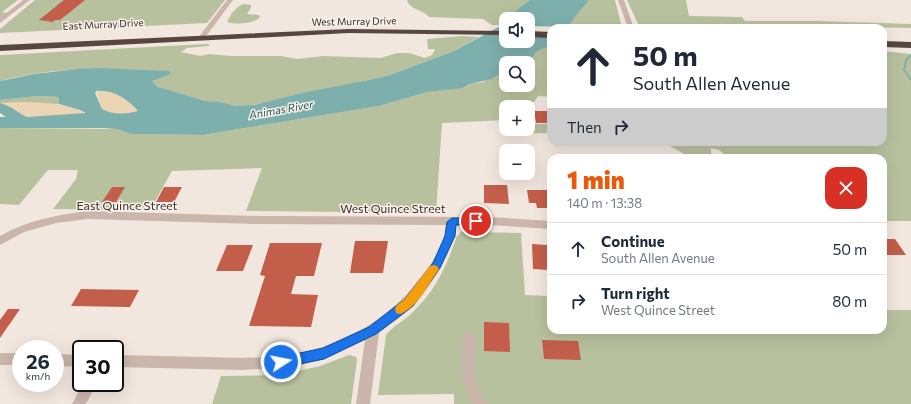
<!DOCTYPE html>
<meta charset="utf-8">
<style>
body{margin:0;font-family:Commissioner,sans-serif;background:#f6f6f7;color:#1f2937;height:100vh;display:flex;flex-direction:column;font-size:15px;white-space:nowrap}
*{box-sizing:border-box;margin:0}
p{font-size:13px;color:#747a83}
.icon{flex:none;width:22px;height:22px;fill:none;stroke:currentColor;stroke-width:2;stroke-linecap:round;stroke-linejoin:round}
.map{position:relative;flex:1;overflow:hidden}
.panel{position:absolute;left:547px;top:154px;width:340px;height:180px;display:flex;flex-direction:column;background:#fff;border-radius:12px;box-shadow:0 4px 16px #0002}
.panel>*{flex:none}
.guide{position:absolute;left:547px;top:24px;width:340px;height:122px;border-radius:12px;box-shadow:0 4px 16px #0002;background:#fff;color:#1f2937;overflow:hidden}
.buttons{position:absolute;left:499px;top:12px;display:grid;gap:8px}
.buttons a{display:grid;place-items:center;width:36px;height:36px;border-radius:8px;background:#fff;box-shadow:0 4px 16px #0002;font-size:20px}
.speed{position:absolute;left:12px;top:340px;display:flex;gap:8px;font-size:20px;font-weight:700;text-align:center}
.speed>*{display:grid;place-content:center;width:52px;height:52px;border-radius:50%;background:#fff;box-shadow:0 4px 16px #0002;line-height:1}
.speed small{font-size:10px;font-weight:400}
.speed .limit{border:2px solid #111;border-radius:6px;background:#fff;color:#111}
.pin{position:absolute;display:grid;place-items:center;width:34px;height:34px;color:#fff;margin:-17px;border:2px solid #fff;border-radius:50%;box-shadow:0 1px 4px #0007}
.me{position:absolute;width:44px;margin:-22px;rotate:79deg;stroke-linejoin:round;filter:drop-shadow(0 0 3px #0008)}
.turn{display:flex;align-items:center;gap:14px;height:84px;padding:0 20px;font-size:18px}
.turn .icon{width:52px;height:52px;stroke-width:2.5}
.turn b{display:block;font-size:28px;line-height:34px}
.then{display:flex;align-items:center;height:38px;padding:0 20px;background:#0003;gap:8px;font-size:15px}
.round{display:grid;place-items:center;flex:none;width:42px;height:42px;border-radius:12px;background:#f6f6f7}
.head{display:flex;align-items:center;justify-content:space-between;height:68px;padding:0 20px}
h1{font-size:24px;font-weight:800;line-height:30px;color:#ea580c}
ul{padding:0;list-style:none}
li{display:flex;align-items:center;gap:12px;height:52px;padding:0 20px;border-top:1px solid #e0e1e3}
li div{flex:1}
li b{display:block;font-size:15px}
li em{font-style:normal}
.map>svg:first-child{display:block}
.green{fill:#b8c19e}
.sand{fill:#ecd5b5}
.water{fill:#7dafad;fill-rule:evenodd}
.pier{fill:#f2e7de}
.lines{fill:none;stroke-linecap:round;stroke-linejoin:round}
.stream{stroke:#7dafad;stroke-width:2}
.building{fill:#c35e4a}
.minor{fill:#cab6aa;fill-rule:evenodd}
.highway{fill:#584640;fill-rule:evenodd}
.route{fill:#1a73e8;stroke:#114b97}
.slow{fill:#f59e0b}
.labels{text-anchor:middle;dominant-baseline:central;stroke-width:3;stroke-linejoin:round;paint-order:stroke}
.far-street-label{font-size:10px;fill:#382d29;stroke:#faf1ea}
.far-water-label{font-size:11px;font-style:italic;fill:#1f5858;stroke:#faf1ea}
.street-label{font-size:12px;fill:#382d29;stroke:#faf1ea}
</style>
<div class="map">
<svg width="911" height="404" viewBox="0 0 911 404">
<rect width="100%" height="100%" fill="#f2e7de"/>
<g class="green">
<path d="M0,0H18L2,12L7,13L0,18Z"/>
<path d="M35,0H225L207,23L0,33V29Z"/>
<path d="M408,0H615L621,24L605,25L599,27H569L572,21L506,19L504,25H492L483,19L429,17C422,9 412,11 407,1Z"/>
<path d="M627,0H686L689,16L742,17L745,21H817L911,24V28L638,24Z"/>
<path d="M244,4L251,5V8L247,14L259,15L260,17C254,24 236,25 227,22C231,14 235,7 244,4Z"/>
<path d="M462,36L479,37L454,51L390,75L244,107L205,101L170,92L158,87L151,81L169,75C110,67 58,66 0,81V55L205,44H209V46L187,48L181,52L200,56L209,54L231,56H281L297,59L323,56L381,58L397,53H409L425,58L432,55L435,49H428L427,39Z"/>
<path d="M551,45V97L538,96L534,102L521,103L511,100V107H506V120L442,123L436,213L246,211L262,168L172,171L150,210L53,209L76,179L78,170H48L19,205L0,204V128L117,129L131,134L204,135L215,133L379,106L428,92L468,86L473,83L483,82L506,69V85H528V63H521L533,57L536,52Z"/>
<path d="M883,51L911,54V221H885L883,219V158H729L719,150L711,148V158C688,158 683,154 664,142H883Z"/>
<path d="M38,96L58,97L59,104L0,103V100Z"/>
<path d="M528,124H551V133C541,133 528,135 519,129H528Z"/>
<path d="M461,232L521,233L525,295L551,296V330H883V310H911V404H454V394L378,395L386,335C392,327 405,320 412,313C436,290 446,267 457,236Z"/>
<path d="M349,355L356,357L357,360L351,404H212L221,376L281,375L320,366Z"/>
</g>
<g class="sand">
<path d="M96,91C113,89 127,99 138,111C126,114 113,115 102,109Z"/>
<path d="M25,102C47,103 67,103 87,114L27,117C16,112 14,107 0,103Z"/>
</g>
<path class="water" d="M530,0H589L574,18L568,28H551V45L536,52L533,57L524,62L506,63V69L492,79L473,83L462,88L428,92L379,106L215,133L204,135L131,134L117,129L103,128H0V117H6L0,113V103C14,107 16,112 27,117L86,113L80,110L59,104L58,97L38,96L0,100V81L34,74L78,69L98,68L167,71L171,72L169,75L152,81L158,87L205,101L219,102L236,106L254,105L307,92L368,80L390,75L454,51L506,23V41H528V19H509L513,13ZM96,91C112,89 128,99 138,111C126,114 113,115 102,109L95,93Z"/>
<path class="pier" d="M528,26L571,27L551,28V37H528Z"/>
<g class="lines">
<path class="stream" d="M911,55L906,60L904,70L911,80"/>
</g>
<g class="building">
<path d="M64,0H85L60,20H55L53,22L39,20Z"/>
<path d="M534,111H551V123H536Z"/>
<path d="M484,185H507L509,204L484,203Z"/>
<path d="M112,187H125L116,202H102Z"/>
<path d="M164,187H182L174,202H156Z"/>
<path d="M527,190H551V205H548L549,208H537L536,203H529Z"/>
<path d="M883,239H895L906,255H883Z"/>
<path d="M355,241H388L383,273H350Z"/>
<path d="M270,243H322L314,276H296L291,294L318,295L311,327L249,326L265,276L260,275Z"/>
<path d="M532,244L547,245L549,270L533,269Z"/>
<path d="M227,245H253L243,271H216Z"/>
<path d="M81,289L139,290L130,307L71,306Z"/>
<path d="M8,309H20L0,338V320Z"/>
<path d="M484,322L509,323L510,352L484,351Z"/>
<path d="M542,340L578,341L581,360L544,359Z"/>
</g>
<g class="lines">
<g class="minor">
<path d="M23,0H30L0,23V18Z"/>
<path d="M227,0H233L204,39H200L198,38Z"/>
<path d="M618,0H624L634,28H628Z"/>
<path d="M88,211L259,216L489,217L551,221V229L489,225H456C454,250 430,288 413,306C403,316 390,324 379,333L370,404H356L365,340L324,359L281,368L241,370L115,367V355C145,356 176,356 206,357C244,358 286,360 323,347C357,336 394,312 416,283C430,266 444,248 446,225L259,224L88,219L56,223L24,232L0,245V236C28,220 57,215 88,211Z"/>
<path d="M469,332L473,334L475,338L474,371L478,388L488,404H473C458,382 461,363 463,338L465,334Z"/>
<rect x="0" y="353" width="21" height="12"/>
<path d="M55,354L81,355V367L55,366Z"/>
<path d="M83,383H97L86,404H72Z"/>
</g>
<g class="highway">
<path d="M349,29L506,31V35L349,33L0,51V45Z"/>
<path d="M528,31L551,32V38L528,37Z"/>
<path d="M883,41L911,42V48L883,47Z"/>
</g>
</g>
<path class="route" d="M452,218H476L481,221L476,225H456L455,236L440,268L413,306L376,334L324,359L281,368L277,366L276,362L277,358L323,348L369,327L405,299L433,263L445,236L447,222Z"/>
<path class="slow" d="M434,265L437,266L439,269L437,272C427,286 417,308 400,314L396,313L395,309L396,306L405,299L430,266Z"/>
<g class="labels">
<g class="far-street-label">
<text transform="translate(354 21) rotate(-1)">West Murray Drive</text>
<text transform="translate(103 24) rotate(-3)">East Murray Drive</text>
</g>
<g class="far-water-label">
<text transform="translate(281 109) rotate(-10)">Animas River</text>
</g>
<g class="street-label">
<text x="127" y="205">East Quince Street</text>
<text x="393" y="208">West Quince Street</text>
</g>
</g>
</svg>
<div class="buttons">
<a><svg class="icon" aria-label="sound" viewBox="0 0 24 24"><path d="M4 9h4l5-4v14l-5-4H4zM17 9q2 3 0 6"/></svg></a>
<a><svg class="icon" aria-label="search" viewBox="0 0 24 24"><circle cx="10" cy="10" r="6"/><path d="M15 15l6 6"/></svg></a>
<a>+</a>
<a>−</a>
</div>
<div class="speed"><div>26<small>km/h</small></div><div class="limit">30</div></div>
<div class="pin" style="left:476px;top:221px;background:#d93025"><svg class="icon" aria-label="arrive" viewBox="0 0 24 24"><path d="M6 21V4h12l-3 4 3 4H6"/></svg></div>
<svg class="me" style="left:281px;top:362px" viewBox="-20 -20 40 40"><circle r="17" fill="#1a73e8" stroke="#fff" stroke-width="3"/><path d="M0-11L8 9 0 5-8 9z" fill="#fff"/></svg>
<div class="guide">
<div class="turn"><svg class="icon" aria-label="ahead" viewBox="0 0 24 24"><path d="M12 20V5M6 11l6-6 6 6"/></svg><div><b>50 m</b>South Allen Avenue</div></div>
<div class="then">Then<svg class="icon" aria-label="right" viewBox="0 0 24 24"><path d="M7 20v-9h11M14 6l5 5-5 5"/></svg></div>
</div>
<section class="panel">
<div class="head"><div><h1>1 min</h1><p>140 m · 13:38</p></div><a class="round" style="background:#d93025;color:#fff"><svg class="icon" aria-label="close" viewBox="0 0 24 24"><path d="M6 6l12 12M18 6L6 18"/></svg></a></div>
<ul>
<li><svg class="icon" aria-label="ahead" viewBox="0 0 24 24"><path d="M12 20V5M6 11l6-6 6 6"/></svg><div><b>Continue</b><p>South Allen Avenue</p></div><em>50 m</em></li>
<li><svg class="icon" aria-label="right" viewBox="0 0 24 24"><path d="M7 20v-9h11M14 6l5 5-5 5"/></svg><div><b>Turn right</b><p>West Quince Street</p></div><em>80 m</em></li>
</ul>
</section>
</div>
